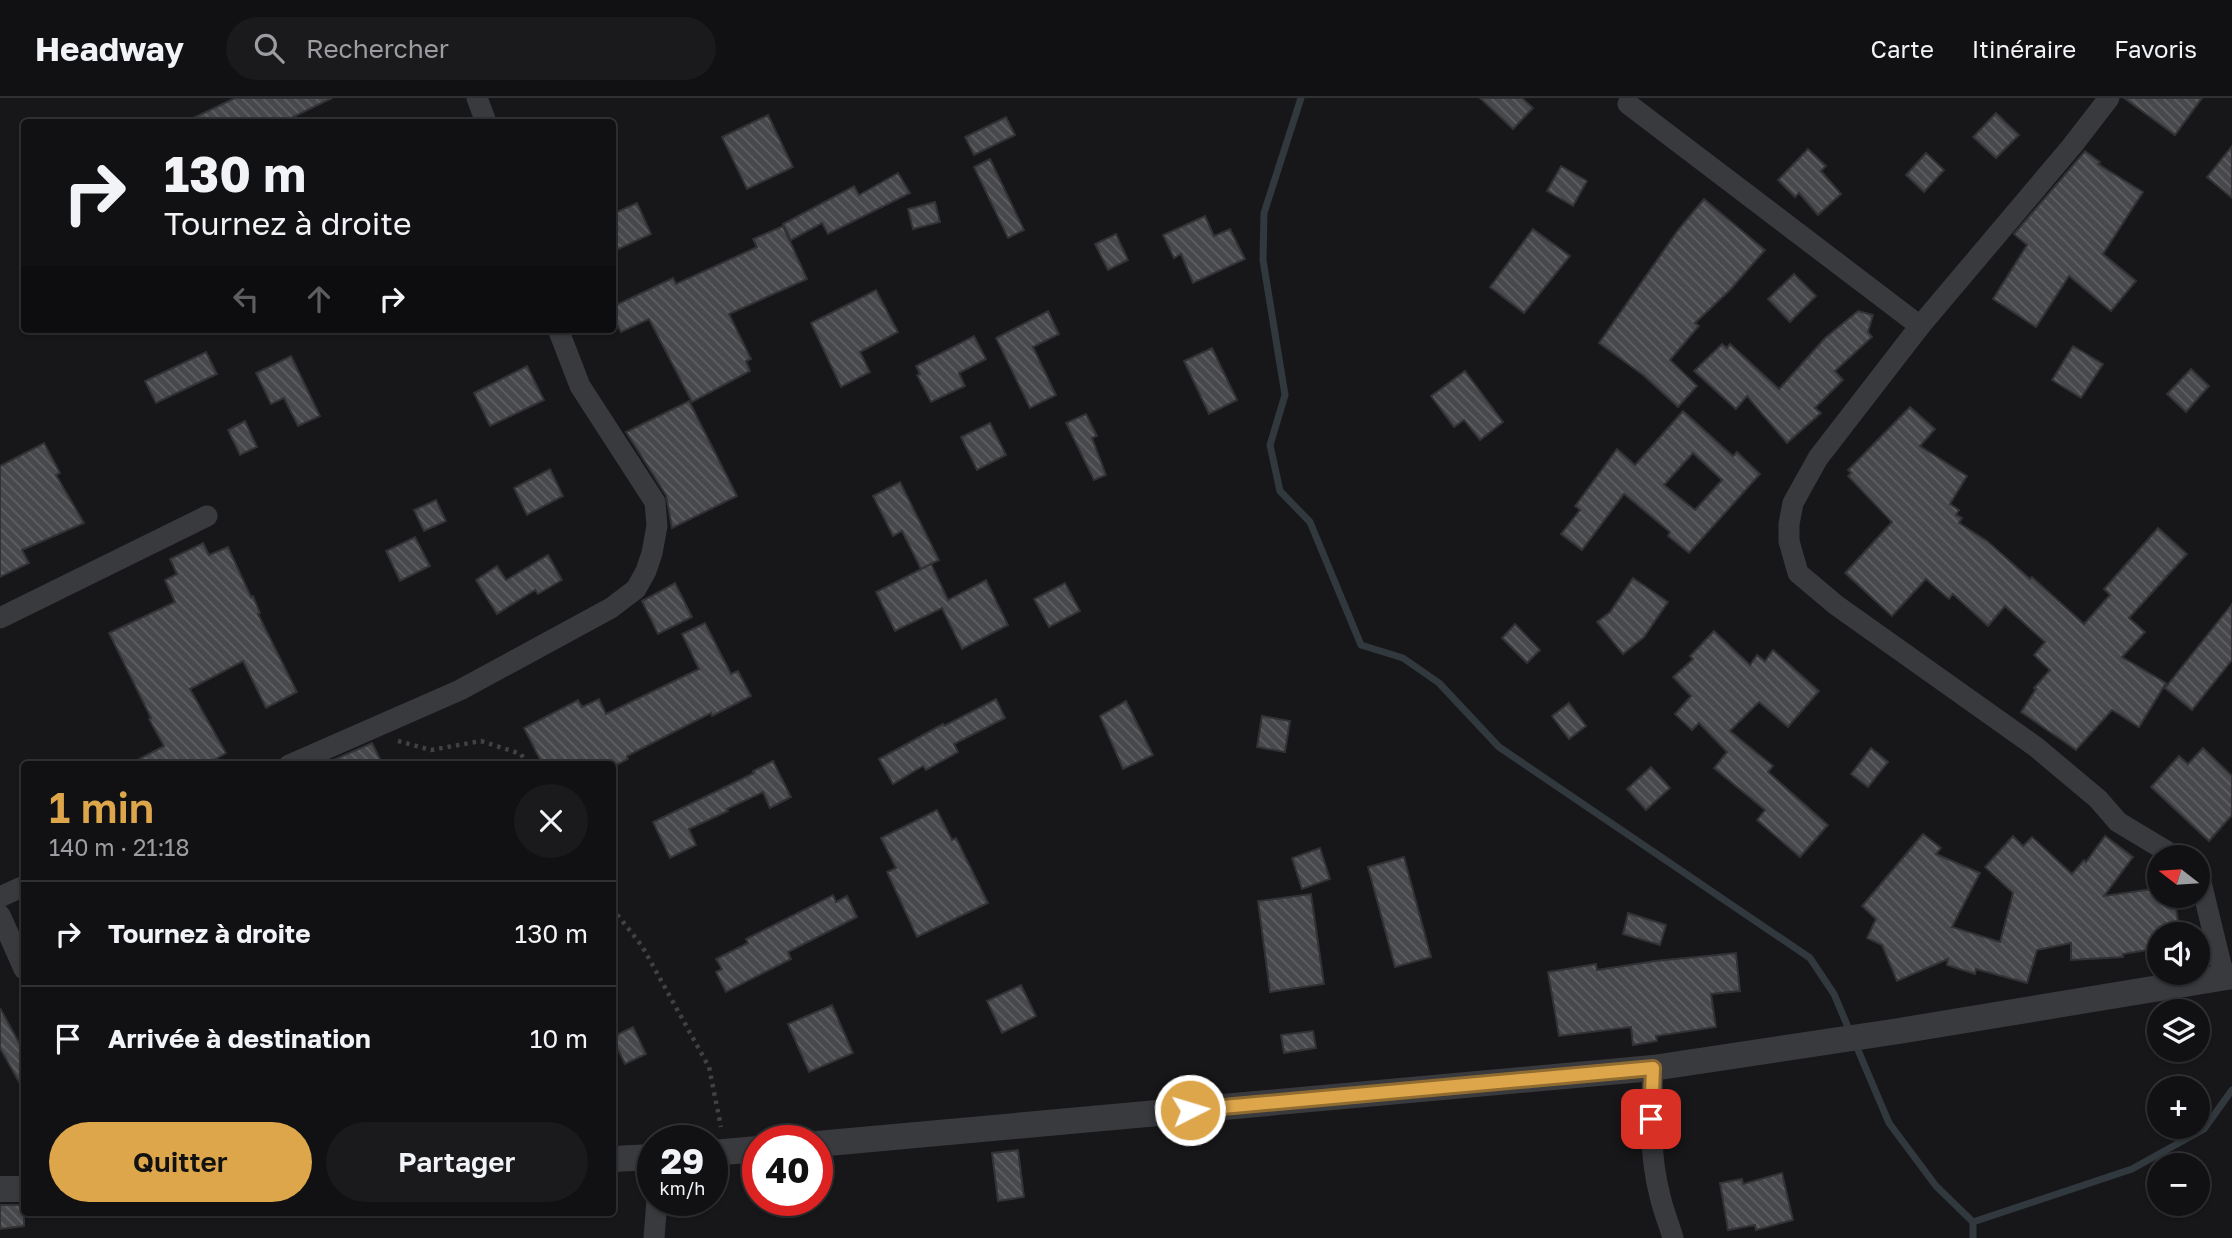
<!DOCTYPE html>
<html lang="fr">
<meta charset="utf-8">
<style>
body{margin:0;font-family:"Golos Text",sans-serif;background:#1a1a1c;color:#f1f3f6;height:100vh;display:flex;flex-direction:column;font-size:26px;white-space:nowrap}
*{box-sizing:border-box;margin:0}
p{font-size:23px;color:#9c9da0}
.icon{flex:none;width:38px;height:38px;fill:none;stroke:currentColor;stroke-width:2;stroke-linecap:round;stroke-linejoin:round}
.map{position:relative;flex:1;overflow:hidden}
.side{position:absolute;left:21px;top:663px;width:595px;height:455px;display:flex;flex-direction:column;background:#111113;border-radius:7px;box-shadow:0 2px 5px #0004,0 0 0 2px #303133}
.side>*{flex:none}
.hud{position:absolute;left:21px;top:21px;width:595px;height:214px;border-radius:7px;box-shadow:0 2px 5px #0004,0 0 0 2px #303133;background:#111113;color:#f1f3f6;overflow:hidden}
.needle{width:46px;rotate:287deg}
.fabs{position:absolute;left:2147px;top:747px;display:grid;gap:14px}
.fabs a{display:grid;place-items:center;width:63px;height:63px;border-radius:50%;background:#111113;box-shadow:0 2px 5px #0004,0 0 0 2px #303133;font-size:35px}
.speed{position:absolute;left:637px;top:1027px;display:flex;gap:14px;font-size:35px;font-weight:700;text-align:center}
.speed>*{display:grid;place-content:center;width:91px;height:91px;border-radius:50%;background:#111113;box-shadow:0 2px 5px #0004,0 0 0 2px #303133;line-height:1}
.speed small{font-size:18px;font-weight:400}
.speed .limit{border:10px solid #d22;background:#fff;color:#111}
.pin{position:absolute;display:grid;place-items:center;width:60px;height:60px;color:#fff;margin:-30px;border-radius:14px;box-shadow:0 4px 10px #0006}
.me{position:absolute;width:77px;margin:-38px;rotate:85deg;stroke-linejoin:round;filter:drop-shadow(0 0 5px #0008)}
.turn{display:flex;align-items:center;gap:24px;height:147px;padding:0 28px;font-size:32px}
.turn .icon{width:91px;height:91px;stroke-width:2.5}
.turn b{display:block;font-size:49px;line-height:60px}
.lanes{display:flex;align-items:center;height:66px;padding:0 28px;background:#0003;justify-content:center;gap:35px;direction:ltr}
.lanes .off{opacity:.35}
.round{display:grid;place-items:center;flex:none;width:74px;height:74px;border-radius:37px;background:#1a1a1c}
.summary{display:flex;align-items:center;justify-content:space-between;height:119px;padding:0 28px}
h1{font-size:42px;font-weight:600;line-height:52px;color:#dda64b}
.action{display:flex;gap:14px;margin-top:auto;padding:14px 28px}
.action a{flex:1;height:80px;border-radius:42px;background:#dda64b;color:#111;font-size:28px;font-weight:600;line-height:80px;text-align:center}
.action a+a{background:#1a1a1c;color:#f1f3f6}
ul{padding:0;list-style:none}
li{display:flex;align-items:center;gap:21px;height:105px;padding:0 28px;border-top:2px solid #303133}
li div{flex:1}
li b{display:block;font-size:26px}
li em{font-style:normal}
header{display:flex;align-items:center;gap:42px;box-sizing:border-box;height:98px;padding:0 35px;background:#111113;border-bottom:2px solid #303133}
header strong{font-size:33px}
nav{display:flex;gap:38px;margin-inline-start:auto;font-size:24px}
.search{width:490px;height:63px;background:#1a1a1c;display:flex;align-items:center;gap:18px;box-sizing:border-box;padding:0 24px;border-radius:38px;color:#9c9da0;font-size:26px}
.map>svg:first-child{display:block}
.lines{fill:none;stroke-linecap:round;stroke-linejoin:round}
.stream{stroke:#31393e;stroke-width:7}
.building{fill:url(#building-back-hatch);stroke:#323235;stroke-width:2;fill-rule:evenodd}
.path{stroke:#3f4145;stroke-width:4.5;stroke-dasharray:3.5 5;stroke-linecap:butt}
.minor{stroke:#393a3e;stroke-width:21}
.tertiary{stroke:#393a3e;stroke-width:26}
.route-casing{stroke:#906c31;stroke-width:18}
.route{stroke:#dda64b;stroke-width:12}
</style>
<header>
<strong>Headway</strong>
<div class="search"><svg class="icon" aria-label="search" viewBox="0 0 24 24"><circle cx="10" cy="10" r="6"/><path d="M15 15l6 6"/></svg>Rechercher</div>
<nav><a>Carte</a><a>Itinéraire</a><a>Favoris</a></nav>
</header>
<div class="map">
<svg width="2232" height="1140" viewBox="0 0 2232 1140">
<defs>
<pattern id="building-back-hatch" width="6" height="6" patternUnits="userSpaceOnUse" patternTransform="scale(1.75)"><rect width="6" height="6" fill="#47484b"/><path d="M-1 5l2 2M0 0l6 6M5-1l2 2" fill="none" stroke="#5f6063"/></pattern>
</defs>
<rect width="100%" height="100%" fill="#171719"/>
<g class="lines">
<g class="stream">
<path d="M1301,0L1264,115L1263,162L1285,297L1270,347L1280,393L1310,424L1361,547L1403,560L1439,585L1499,649L1810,860L1834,896L1850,934"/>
<path d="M1855,945L1889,1025L1936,1088L1973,1124"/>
<path d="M1973,1140V1124L2132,1071L2204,1031L2232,992"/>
</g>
</g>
<g class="building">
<path d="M235,0H332L283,24H185Z"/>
<path d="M1480,0H1522L1533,10L1513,31Z"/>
<path d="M2124,0H2202L2175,37Z"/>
<path d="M1996,15L2019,37L1996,60L1973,39Z"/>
<path d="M768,17L793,69L747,91L722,39Z"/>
<path d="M1006,19L1015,37L974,57L965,39Z"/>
<path d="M2232,48V100L2207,79Z"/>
<path d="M1808,51L1826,68L1821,73L1841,96L1818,117L1799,95L1795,99L1778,82Z"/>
<path d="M2085,53L2100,64L2098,66L2143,94L2103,156L2136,183L2111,213L2069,178L2036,229L1993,201L2027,147L2014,136Z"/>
<path d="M1926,55L1944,72L1924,94L1906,77Z"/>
<path d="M990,61L1024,132L1008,140L974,69Z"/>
<path d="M1561,68L1587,83L1573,108L1547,93Z"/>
<path d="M898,75L910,95L828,136L822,125L791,142L783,126L854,88L859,97Z"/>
<path d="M1704,101L1765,152L1730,192L1695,225L1699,228L1670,262L1697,288L1678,309L1643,277L1599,245L1678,132Z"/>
<path d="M935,104L940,124L913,131L908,111Z"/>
<path d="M637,105L651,136L612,154V116Z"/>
<path d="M1205,118L1214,138L1230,131L1245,161L1193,185L1181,156L1174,160L1163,137Z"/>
<path d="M783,128L807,181L729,216L751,261L746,263L750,273L692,304L649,221L621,234L612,216V209L673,180L676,186L757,149L753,141Z"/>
<path d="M1533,131L1570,158L1524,215L1490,189Z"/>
<path d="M1116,136L1128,162L1108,172L1095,146Z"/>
<path d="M1794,176L1816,198L1790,224L1768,201Z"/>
<path d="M876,192L898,234L860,254L870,274L841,289L811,225Z"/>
<path d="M1048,213L1059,236L1033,249L1056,297L1030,310L996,240Z"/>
<path d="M1858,213L1873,217L1868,234L1872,239L1835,273L1843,282L1815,310L1821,315L1787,345L1747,298L1736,311L1694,273L1722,246L1727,250L1730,246L1779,291L1825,240Z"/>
<path d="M974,238L986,261L959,275L965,288L931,304L917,277L920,276L916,268Z"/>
<path d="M2073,248L2103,266L2081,300L2052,282Z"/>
<path d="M1212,250L1237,302L1209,316L1184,263Z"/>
<path d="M206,254L217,276L156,305L145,283Z"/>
<path d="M291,258L320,318L298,328L284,300L271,306L256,275Z"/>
<path d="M527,268L544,302L490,328L474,295Z"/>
<path d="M2191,271L2209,288L2186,314L2167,296Z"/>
<path d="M1465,273L1503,324L1480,342L1464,322L1454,329L1431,298Z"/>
<path d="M689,303L737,398L672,430L666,397L626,334Z"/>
<path d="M1910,309L1935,331L1920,348L1967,378L1950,406L1959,412L1956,417L1962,420L1959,425L1987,443L2030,481L2032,479L2084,526L2110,497L2104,491L2158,430L2187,456L2129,520L2145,534L2122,559L2166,585L2139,629L2112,612L2076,652L2021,614L2036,591L2034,590L2050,572L2034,557L2045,544L2005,508L1988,528L1953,496L1949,501L1926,481L1892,518L1845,475L1892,424L1848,378L1851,375L1848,372Z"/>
<path d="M1683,313L1733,358L1737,354L1760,376L1689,455L1668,438L1670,434L1624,396L1582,452L1561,436L1580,412L1575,408L1617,351L1635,367ZM1693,355L1722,382L1695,412L1664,387Z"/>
<path d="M1086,316L1097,338L1092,340L1106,377L1094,382L1066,325Z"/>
<path d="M245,323L257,349L240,357L228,332Z"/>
<path d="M990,325L1006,357L977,372L961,339Z"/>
<path d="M44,345L60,375L56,377L84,425L22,452L29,465L0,479V368Z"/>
<path d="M550,371L563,398L527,417L514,390Z"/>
<path d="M900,384L939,462L921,471L902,433L893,438L873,398Z"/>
<path d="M436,402L446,423L424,433L414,412Z"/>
<path d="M415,439L430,468L400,483L386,453Z"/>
<path d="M203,445L209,457L228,449L251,499L253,498L260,515L258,516L297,594L266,610L243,563L190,591L226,655L205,667H128L164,648L149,621L151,620L109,535L175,504L165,482L177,476L170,461Z"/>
<path d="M548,457L562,482L538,496L535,492L497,516L476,482L497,468L506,482Z"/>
<path d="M931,466L948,502L986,482L1008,527L962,551L942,510L895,533L876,494Z"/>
<path d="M1633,480L1668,504L1644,539L1623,556L1597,524L1610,514Z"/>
<path d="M675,485L692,519L658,536L642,503Z"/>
<path d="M1065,485L1080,513L1049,529L1034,501Z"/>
<path d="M2232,506V562L2192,612L2165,590Z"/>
<path d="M705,525L731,576L738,573L751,598L712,618L711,615L627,658L628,661L616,667H543L524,630L578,602L582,609L599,601L606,616L699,571L682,536Z"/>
<path d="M1515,526L1540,552L1527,565L1502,540Z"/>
<path d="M1714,533L1750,567L1757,557L1765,563L1773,552L1819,593L1788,629L1759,604L1730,633L1773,668L1768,674L1828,727L1800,759L1757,722L1765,712L1714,670L1727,654L1699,625L1692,632L1675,616L1691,598L1673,579L1693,561L1690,558Z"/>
<path d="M996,601L1005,620L954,646L958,654L926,672L923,668L893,686L879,661L943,626L944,628Z"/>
<path d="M1126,603L1153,657L1123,671L1100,618Z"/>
<path d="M1569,605L1586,628L1569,641L1552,618Z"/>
<path d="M1262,618L1290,623L1285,654L1257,649Z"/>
<path d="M372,645L383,667H322Z"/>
<path d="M1871,650L1888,664L1868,689L1851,676Z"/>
<path d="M2203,650L2232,678V717L2209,743L2151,689L2179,658L2188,666Z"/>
<path d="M773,663L791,699L770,710L763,694L727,711L728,713L689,731L696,747L670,760L653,724L754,675L753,673Z"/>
<path d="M1651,669L1670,690L1646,712L1627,691Z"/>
<path d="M937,712L952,742L956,740L988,805L917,839L887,774L896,770L881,740Z"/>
<path d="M1923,736L1941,750L1936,756L1980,775L1952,829L2000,844L2013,795L1985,769L2013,738L2023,748L2032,739L2072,776L2084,762L2086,764L2105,738L2133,759L2104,798L2160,790V798H2174L2180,836H2160V850L2123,856V859L2071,862V845L2037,852L2027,885L1976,871L1975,876L1947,867L1948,861L1897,883L1882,847L1867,840L1876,821L1862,808Z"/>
<path d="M1320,750L1330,781L1302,791L1292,760Z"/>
<path d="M1404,759L1431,859L1395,869L1368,769Z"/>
<path d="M1311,796L1324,886L1270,894L1258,803Z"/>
<path d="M833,797L836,804L847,798L857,819L788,854L791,861L726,894L716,874L722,871L716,861L748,845L746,841Z"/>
<path d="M1628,815L1666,827L1660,847L1623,836Z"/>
<path d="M1736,855L1740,893L1711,896L1716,929L1656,938L1657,943L1633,947L1631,929L1559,938L1548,874L1596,866L1597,872L1655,863Z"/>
<path d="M1021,887L1036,918L1002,935L987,903Z"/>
<path d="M832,907L853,955L809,974L788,926Z"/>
<path d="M0,910L24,954V993L0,950Z"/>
<path d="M633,929L646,956L625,966L612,939Z"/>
<path d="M1313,933L1316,950L1284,955L1281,937Z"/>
<path d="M1018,1052L1024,1099L998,1103L992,1055Z"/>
<path d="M1782,1075L1793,1122L1756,1132L1755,1127L1728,1132L1720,1085L1742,1081L1743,1086Z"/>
<path d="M0,1107H24V1128L0,1131Z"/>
</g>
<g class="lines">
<g class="path">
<path d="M398,643L431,652L481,643L521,656L527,667"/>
<path d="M612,810L642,848L709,969L721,1029"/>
</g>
<g class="minor">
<path d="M477,0L486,24"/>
<path d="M2109,0L2072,48L1920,228L1818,360L1793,405L1789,426V443L1798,475L1836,507L2036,649L2098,701L2118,724L2178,760"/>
<path d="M1628,6L1920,228"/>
<path d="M0,520L207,418"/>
<path d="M289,667L460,592L611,510L636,491L646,473L652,455L657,428L655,404L580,288L558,231"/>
<path d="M2198,772L2224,879"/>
<path d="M0,799L24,788"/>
<path d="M0,817L24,871"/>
<path d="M1653,970C1651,1013 1649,1056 1660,1098C1663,1112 1669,1126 1673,1140"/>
<path d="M654,1140L657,1102"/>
</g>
<g class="tertiary">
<path d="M817,1046L1653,970L1899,933L2232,878"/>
<path d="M712,1055L758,1051"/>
<path d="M612,1061L653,1059"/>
<path d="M0,1091H24"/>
</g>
</g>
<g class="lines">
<defs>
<path id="route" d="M1190,1012L1653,970L1651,1021"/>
</defs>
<use href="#route" class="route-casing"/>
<use href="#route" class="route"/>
</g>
</svg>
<div class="fabs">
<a><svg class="needle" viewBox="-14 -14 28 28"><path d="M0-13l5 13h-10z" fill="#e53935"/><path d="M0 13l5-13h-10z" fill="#9c9da0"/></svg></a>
<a><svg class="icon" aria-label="sound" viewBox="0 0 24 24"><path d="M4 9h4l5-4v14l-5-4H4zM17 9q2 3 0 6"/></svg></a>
<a><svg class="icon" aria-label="layers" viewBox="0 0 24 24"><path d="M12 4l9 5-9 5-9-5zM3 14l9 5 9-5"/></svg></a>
<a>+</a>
<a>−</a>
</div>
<div class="speed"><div>29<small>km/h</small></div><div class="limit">40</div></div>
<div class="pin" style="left:1651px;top:1021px;background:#d93025"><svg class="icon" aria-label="arrive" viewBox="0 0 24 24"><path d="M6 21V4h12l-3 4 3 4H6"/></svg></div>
<svg class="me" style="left:1190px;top:1012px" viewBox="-20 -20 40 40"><circle r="17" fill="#dda64b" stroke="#fff" stroke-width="3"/><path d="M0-11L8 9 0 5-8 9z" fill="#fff"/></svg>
<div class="hud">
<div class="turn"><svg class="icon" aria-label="right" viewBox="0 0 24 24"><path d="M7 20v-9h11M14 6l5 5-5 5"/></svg><div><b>130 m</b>Tournez à droite</div></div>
<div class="lanes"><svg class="icon off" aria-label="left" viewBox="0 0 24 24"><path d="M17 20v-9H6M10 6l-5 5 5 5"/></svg><svg class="icon off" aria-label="ahead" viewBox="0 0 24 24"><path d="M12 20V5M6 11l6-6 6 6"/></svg><svg class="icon" aria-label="right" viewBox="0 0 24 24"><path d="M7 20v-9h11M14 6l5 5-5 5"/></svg></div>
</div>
<section class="side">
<div class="summary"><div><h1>1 min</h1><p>140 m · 21:18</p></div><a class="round"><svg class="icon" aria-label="close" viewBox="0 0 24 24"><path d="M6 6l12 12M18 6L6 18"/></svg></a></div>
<ul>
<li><svg class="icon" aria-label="right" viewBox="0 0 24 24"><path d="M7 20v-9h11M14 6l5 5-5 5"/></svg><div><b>Tournez à droite</b></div><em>130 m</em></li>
<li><svg class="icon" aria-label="arrive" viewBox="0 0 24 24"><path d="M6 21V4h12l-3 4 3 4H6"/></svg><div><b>Arrivée à destination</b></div><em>10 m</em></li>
</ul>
<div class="action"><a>Quitter</a><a>Partager</a></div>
</section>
</div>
